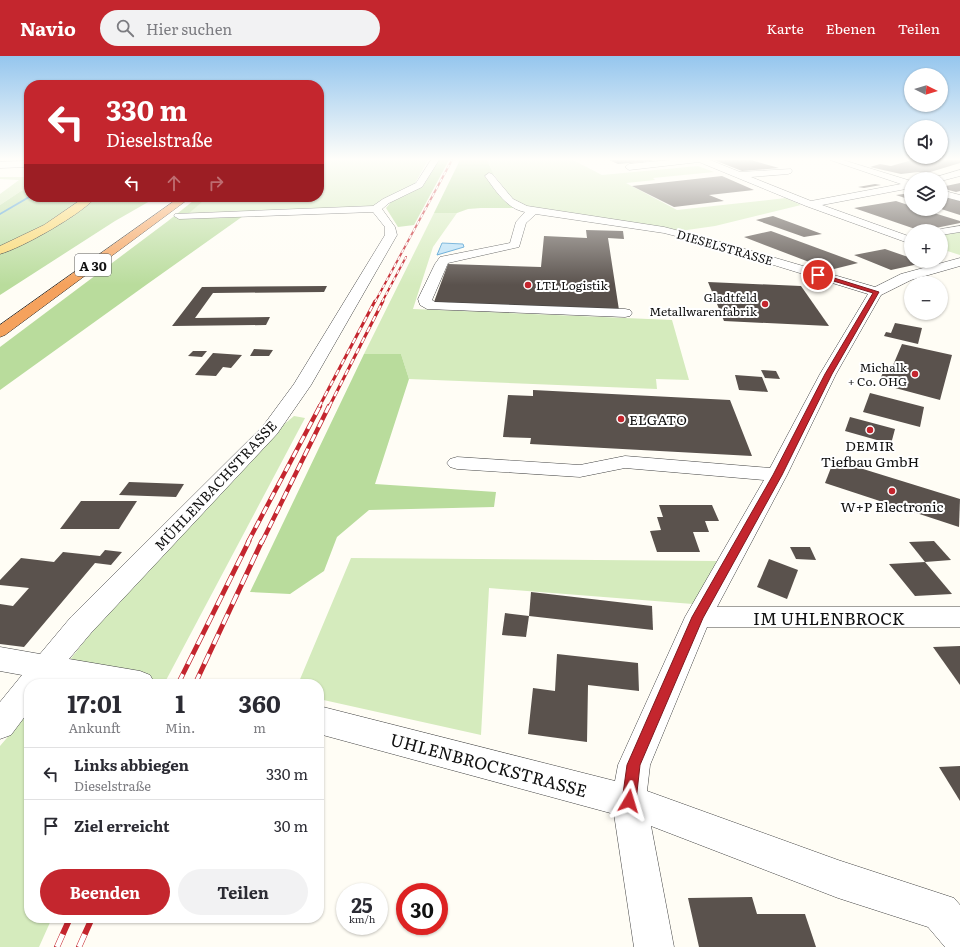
<!DOCTYPE html>
<html lang="de">
<meta charset="utf-8">
<style>
body{margin:0;font-family:Literata,serif;background:#f2f2f3;color:#2b2b33;height:100vh;display:flex;flex-direction:column;font-size:15px;white-space:nowrap}
*{box-sizing:border-box;margin:0}
p{font-size:13px;color:#7c7c81}
.icon{flex:none;width:22px;height:22px;fill:none;stroke:currentColor;stroke-width:2;stroke-linecap:round;stroke-linejoin:round}
.map{position:relative;flex:1;overflow:hidden}
.drawer{position:absolute;left:24px;top:623px;width:300px;height:244px;display:flex;flex-direction:column;background:#fff;border-radius:16px;box-shadow:0 1px 3px #0004}
.drawer>*{flex:none}
.banner{position:absolute;left:24px;top:24px;width:300px;height:122px;border-radius:16px;box-shadow:0 1px 3px #0004;background:#c4262e;color:#fff;overflow:hidden}
.needle{width:26px;rotate:95deg}
.controls{position:absolute;left:904px;top:12px;display:grid;gap:8px}
.controls a{display:grid;place-items:center;width:44px;height:44px;border-radius:50%;background:#fff;box-shadow:0 1px 3px #0004;font-size:20px}
.speed{position:absolute;left:336px;top:827px;display:flex;gap:8px;font-size:20px;font-weight:700;text-align:center}
.speed>*{display:grid;place-content:center;width:52px;height:52px;border-radius:50%;background:#fff;box-shadow:0 1px 3px #0004;line-height:1}
.speed small{font-size:10px;font-weight:400}
.speed .limit{border:6px solid #d22;background:#fff;color:#111}
.pin{position:absolute;display:grid;place-items:center;width:34px;height:34px;color:#fff;margin:-17px;border:2px solid #fff;border-radius:50%;box-shadow:0 1px 4px #0007}
.me{position:absolute;width:44px;margin:-22px;rotate:7deg;stroke-linejoin:round;filter:drop-shadow(0 0 3px #0008)}
.turn{display:flex;align-items:center;gap:14px;height:84px;padding:0 16px;font-size:18px}
.turn .icon{width:52px;height:52px;stroke-width:2.5}
.turn b{display:block;font-size:28px;line-height:34px}
.lanes{display:flex;align-items:center;height:38px;padding:0 16px;background:#0003;justify-content:center;gap:20px;direction:ltr}
.lanes .off{opacity:.35}
.eta{display:flex;justify-content:space-evenly;align-items:center;height:68px;text-align:center}
.eta b{font-size:24px;font-weight:700;line-height:28px}
.button{display:flex;gap:8px;margin-top:auto;padding:8px 16px}
.button a{flex:1;height:46px;border-radius:24px;background:#c4262e;color:#fff;font-size:16px;font-weight:700;line-height:46px;text-align:center}
.button a+a{background:#f2f2f3;color:#2b2b33}
ul{padding:0;list-style:none}
li{display:flex;align-items:center;gap:12px;height:52px;padding:0 16px;border-top:1px solid #e1e1e2}
li div{flex:1}
li b{display:block;font-size:15px}
li em{font-style:normal}
header{display:flex;align-items:center;gap:24px;box-sizing:border-box;height:56px;padding:0 20px;background:#c4262e;color:#fff}
header strong{font-size:19px}
nav{display:flex;gap:22px;margin-inline-start:auto;font-size:14px}
.search{width:280px;height:36px;background:#f2f2f3;display:flex;align-items:center;gap:10px;box-sizing:border-box;padding:0 14px;border-radius:22px;color:#7c7c81;font-size:15px}
.map>svg:first-child{display:block}
.green{fill:#d5ebbd}
.forest{fill:#b9dc9c}
.water{fill:#b9e0f7;stroke:#3f96cf}
.lines{fill:none;stroke-linecap:round;stroke-linejoin:round}
.stream{fill:#3f96cf;fill-rule:evenodd}
.building{fill:#5a524d}
.minor-casing{stroke:#444;stroke-width:1}
.major-casing{stroke:#222;stroke-width:1}
.highway-casing{stroke:#222;stroke-width:1}
.minor{fill:#fff;fill-rule:evenodd}
.major{fill:#f9d66b;fill-rule:evenodd}
.highway{fill:#f5a25d;fill-rule:evenodd}
.rail-far4-casing{stroke:#c4262e;stroke-width:2}
.rail-far3-casing{stroke:#c4262e;stroke-width:3}
.rail-far2-casing{stroke:#c4262e;stroke-width:4.5}
.rail-far1-casing{stroke:#c4262e;stroke-width:5}
.rail-casing{stroke:#c4262e;stroke-width:6}
.rail-far4{stroke:#fff;stroke-width:1.5;stroke-dasharray:4;stroke-linecap:butt}
.rail-far3{stroke:#fff;stroke-width:2;stroke-dasharray:6;stroke-linecap:butt}
.rail-far2{stroke:#fff;stroke-width:3;stroke-dasharray:8;stroke-linecap:butt}
.rail-far1{stroke:#fff;stroke-width:3.5;stroke-dasharray:11;stroke-linecap:butt}
.rail{stroke:#fff;stroke-width:5;stroke-dasharray:14;stroke-linecap:butt}
.route{fill:#c4262e;stroke:#7f191e}
.poi-dot{fill:#c4262e;stroke:#fff;stroke-width:1.5}
.labels{text-anchor:middle;dominant-baseline:central;stroke-width:4;stroke-linejoin:round;paint-order:stroke}
.far-street-label{font-size:12px;fill:#111;stroke:#fff}
.far-poi-label{font-size:12px;fill:#111;stroke:#fff;text-anchor:end}
.shield{fill:#fff;stroke:#585858;stroke-width:1}
.shield-label{font-size:13px;font-weight:bold;fill:#111}
.poi-label{font-size:14px;fill:#111;stroke:#fff}
.street-label{font-size:14px;fill:#111;stroke:#fff}
.near-street-label{font-size:17px;fill:#111;stroke:#fff}
</style>
<header>
<strong>Navio</strong>
<div class="search"><svg class="icon" aria-label="search" viewBox="0 0 24 24"><circle cx="10" cy="10" r="6"/><path d="M15 15l6 6"/></svg>Hier suchen</div>
<nav><a>Karte</a><a>Ebenen</a><a>Teilen</a></nav>
</header>
<div class="map">
<svg width="960" height="891" viewBox="0 0 960 891">
<rect width="100%" height="100%" fill="#fffdf5"/>
<g class="green">
<path d="M319,104H428L414,129L371,152L187,158L208,141H319Z"/>
<path d="M487,104H573L602,119L698,110L714,116L653,122L655,124L626,127L677,154L786,142L801,149L715,170L680,175L528,152L513,144L494,119Z"/>
<path d="M0,121H29V125L23,130H29V133L21,135L0,149V138L19,124L0,123Z"/>
<path d="M434,157H457L433,191L413,253L672,264L689,324L656,323L657,333L409,323L401,298H364Z"/>
<path d="M960,176V199L941,193V179Z"/>
<path d="M294,360L305,362L164,628H51L101,564L282,370Z"/>
<path d="M351,502L717,505L693,548L489,532L481,679L319,643V628H298Z"/>
<path d="M29,656V862H52L39,891H0V690Z"/>
</g>
<g class="forest">
<path d="M439,104H449L414,169L398,171L386,152L391,146L423,130Z"/>
<path d="M460,104H487L494,119L487,120L515,152H481L468,153L457,157H434Z"/>
<path d="M29,133V141H157L115,165L0,239V149L21,135Z"/>
<path d="M198,141H208L188,158H246L146,229L0,334V291L168,165Z"/>
<path d="M364,298H401L409,323L375,428L496,436L494,451L369,454L337,481L324,515L290,538L250,536Z"/>
</g>
<path class="water" d="M442,187L463,188L464,191L437,199Z"/>
<g class="lines">
<path class="stream" d="M29,140L31,141L0,159V157Z"/>
</g>
<g class="building">
<path d="M609,104H652V105L618,108Z"/>
<path d="M714,104H751L779,112L742,115Z"/>
<path d="M912,104H960V107L927,117L918,116L901,118L870,111L880,108L891,110Z"/>
<path d="M722,120L754,134L709,139L724,145L674,151L632,130Z"/>
<path d="M960,127V135L956,136L941,132V131Z"/>
<path d="M875,128L881,129L864,132L858,131Z"/>
<path d="M911,137V144L896,139Z"/>
<path d="M941,140L960,145V159L941,153Z"/>
<path d="M896,145L911,150V153H921L960,165V167L921,175L854,152Z"/>
<path d="M773,160L822,178L804,181L756,164Z"/>
<path d="M586,174L623,175L624,183L608,182L619,254L434,246L448,208L541,211L544,180L587,182Z"/>
<path d="M771,175L858,207L830,214L744,181Z"/>
<path d="M885,193L911,202V205L923,207L891,214L854,199Z"/>
<path d="M708,226L801,230L829,270L724,265Z"/>
<path d="M327,230L324,236L213,237L195,262L270,261L266,269L172,270L202,231Z"/>
<path d="M895,267L922,272L918,288L884,280L886,276L891,277Z"/>
<path d="M902,288L952,299L940,344L884,329L887,323L881,321L885,312L891,314Z"/>
<path d="M254,293L273,294L269,300H250Z"/>
<path d="M193,295H207L202,301L188,300Z"/>
<path d="M213,297L242,299L231,312L223,311L216,320L195,319Z"/>
<path d="M761,314L776,315L780,323L765,322Z"/>
<path d="M735,319L762,321L768,336L739,334Z"/>
<path d="M533,334L730,344L752,400L530,388L531,382L503,381L508,339L533,340Z"/>
<path d="M870,337L924,351L920,371L863,356Z"/>
<path d="M850,361L895,373L891,388L845,375Z"/>
<path d="M834,404L960,443L959,471L825,427Z"/>
<path d="M129,426L184,428L176,441L119,439Z"/>
<path d="M81,445H137L119,473H60Z"/>
<path d="M659,449H712L719,465H705L709,476H693L700,496H657L650,475L661,474L657,461H663Z"/>
<path d="M934,485L951,504L925,506L909,486Z"/>
<path d="M790,491H810L816,504L796,503Z"/>
<path d="M105,494L122,496L111,509L95,507L24,591L0,588V548L13,550L29,532L0,529V524L21,502L54,506L63,496L100,500Z"/>
<path d="M769,503L798,514L787,543L757,531Z"/>
<path d="M925,506L952,538L915,540L889,508Z"/>
<path d="M531,536L652,550L653,574L529,560Z"/>
<path d="M505,557L529,560L526,581L502,579Z"/>
<path d="M960,590V629L933,591Z"/>
<path d="M557,598L638,607L639,635L588,629L587,686L528,678L533,632L555,635Z"/>
<path d="M960,710V745L939,711Z"/>
<path d="M752,841L757,858H805L816,891H699L688,842Z"/>
</g>
<g class="lines">
<defs>
<g id="minor">
<path d="M431,104H439L422,131L389,147L382,153L395,171L397,179L311,329L277,378L91,577L69,603L140,615L150,619L155,628H72L52,624L49,628H29V655L11,679L0,683V646L22,619L0,615V591L40,598L71,561L263,370L294,328L385,179V171L373,156L179,163L174,160L175,158L373,150L383,143L416,127Z"/>
<path d="M670,104H710L740,116L791,113L792,115L791,117L788,118L751,121L811,145L901,128L830,104H843L911,125V132L822,149L911,181V188L806,150L699,106L629,114L625,111L629,108Z"/>
<path d="M29,105V111L0,112V106Z"/>
<path d="M960,114V120L941,125V123H934L936,121Z"/>
<path d="M489,117L492,118L513,143L527,150L664,171L707,182L875,231L901,218L960,202V210L911,224L881,239L836,318L787,419L717,551H960V571H707L650,709L647,735L838,804L954,842L960,849V891H945L928,871L838,842L651,770L674,891H634L614,758L319,678V650L615,725L618,709L685,561L764,424L625,412L580,421L457,413L450,411L447,407L450,403L457,401L580,409L625,400L770,412L820,318L868,238L699,186L664,177L536,158L526,167L519,191L448,207L432,244L435,246L625,253L630,254L632,257L630,260L625,261L427,253L420,249L418,243L435,208L440,201L510,187L516,166L525,156C507,153 495,134 485,120Z"/>
<path d="M941,134L960,139V145L941,140Z"/>
<path d="M960,170V176L941,179V175H936L941,173Z"/>
</g>
<path id="major" d="M85,141H96C82,158 22,192 0,198V190L44,169Z"/>
<path id="highway" d="M180,141H191L5,279L0,281V269Z"/>
</defs>
<use href="#minor" class="minor-casing"/>
<use href="#major" class="major-casing"/>
<use href="#highway" class="highway-casing"/>
<use href="#minor" class="minor"/>
<use href="#major" class="major"/>
<use href="#highway" class="highway"/>
<defs>
<g id="rail-far4">
<path d="M375,246L452,104"/>
<path d="M382,246L406,201"/>
</g>
<g id="rail-far3">
<path d="M319,351L375,245"/>
<path d="M329,351L383,245"/>
</g>
<g id="rail-far2">
<path d="M248,486L320,350"/>
<path d="M262,486L329,350"/>
</g>
<g id="rail-far1">
<path d="M178,628L249,485"/>
<path d="M195,628L262,485"/>
</g>
<g id="rail">
<path d="M57,891L70,862"/>
<path d="M79,891L92,862"/>
</g>
</defs>
<use href="#rail-far4" class="rail-far4-casing"/>
<use href="#rail-far3" class="rail-far3-casing"/>
<use href="#rail-far2" class="rail-far2-casing"/>
<use href="#rail-far1" class="rail-far1-casing"/>
<use href="#rail" class="rail-casing"/>
<use href="#rail-far4" class="rail-far4"/>
<use href="#rail-far3" class="rail-far3"/>
<use href="#rail-far2" class="rail-far2"/>
<use href="#rail-far1" class="rail-far1"/>
<use href="#rail" class="rail"/>
</g>
<linearGradient id="sky" x2="0" y2="1"><stop stop-color="#95c6ee"/><stop offset="0.45" stop-color="#fffefa"/><stop offset="1" stop-color="#fffefa" stop-opacity="0"/></linearGradient>
<rect width="960" height="229" fill="url(#sky)"/>
<path class="route" d="M818,217L879,236L832,318L782,419L703,562L640,709L636,745L634,750L629,752L624,750L622,745L627,709L692,561L773,419L825,318L873,237L817,220V218Z"/>
<g class="poi-dot">
<circle cx="528" cy="229" r="4"/>
<circle cx="765" cy="248" r="4"/>
<circle cx="915" cy="318" r="4"/>
<circle cx="621" cy="363" r="4"/>
<circle cx="870" cy="374" r="4"/>
<circle cx="892" cy="435" r="4"/>
</g>
<g class="labels">
<g class="far-street-label">
<text transform="translate(725 191) rotate(16)">DIESELSTRASSE</text>
</g>
<g class="far-poi-label">
<text x="536" y="229" text-anchor="start">LTL Logistik</text>
<text x="757" y="241">Gladtfeld<tspan x="757" dy="14">Metallwarenfabrik</tspan></text>
<text x="907" y="311">Michalk<tspan x="907" dy="14">+ Co. OHG</tspan></text>
</g>
<rect class="shield" x="75" y="198" width="36" height="22" rx="3"/>
<g class="shield-label">
<text x="93" y="209">A 30</text>
</g>
<g class="poi-label">
<text x="629" y="363" text-anchor="start">ELGATO</text>
<text x="870" y="389">DEMIR<tspan x="870" dy="16">Tiefbau GmbH</tspan></text>
<text x="892" y="450">W+P Electronic</text>
</g>
<g class="street-label">
<text transform="translate(215 429) rotate(-47)">MÜHLENBACHSTRASSE</text>
</g>
<g class="near-street-label">
<text x="829" y="561">IM UHLENBROCK</text>
<text transform="translate(489 708) rotate(15)">UHLENBROCKSTRASSE</text>
</g>
</g>
</svg>
<div class="controls">
<a><svg class="needle" viewBox="-14 -14 28 28"><path d="M0-13l5 13h-10z" fill="#e53935"/><path d="M0 13l5-13h-10z" fill="#7c7c81"/></svg></a>
<a><svg class="icon" aria-label="sound" viewBox="0 0 24 24"><path d="M4 9h4l5-4v14l-5-4H4zM17 9q2 3 0 6"/></svg></a>
<a><svg class="icon" aria-label="layers" viewBox="0 0 24 24"><path d="M12 4l9 5-9 5-9-5zM3 14l9 5 9-5"/></svg></a>
<a>+</a>
<a>−</a>
</div>
<div class="speed"><div>25<small>km/h</small></div><div class="limit">30</div></div>
<div class="pin" style="left:818px;top:219px;background:#d93025"><svg class="icon" aria-label="arrive" viewBox="0 0 24 24"><path d="M6 21V4h12l-3 4 3 4H6"/></svg></div>
<svg class="me" style="left:629px;top:745px" viewBox="-20 -20 40 40"><path d="M0-17L14 15 0 8-14 15z" fill="#c4262e" stroke="#fff" stroke-width="4"/></svg>
<div class="banner">
<div class="turn"><svg class="icon" aria-label="left" viewBox="0 0 24 24"><path d="M17 20v-9H6M10 6l-5 5 5 5"/></svg><div><b>330 m</b>Dieselstraße</div></div>
<div class="lanes"><svg class="icon" aria-label="left" viewBox="0 0 24 24"><path d="M17 20v-9H6M10 6l-5 5 5 5"/></svg><svg class="icon off" aria-label="ahead" viewBox="0 0 24 24"><path d="M12 20V5M6 11l6-6 6 6"/></svg><svg class="icon off" aria-label="right" viewBox="0 0 24 24"><path d="M7 20v-9h11M14 6l5 5-5 5"/></svg></div>
</div>
<section class="drawer">
<div class="eta">
<div><b>17:01</b><p>Ankunft</p></div>
<div><b>1</b><p>Min.</p></div>
<div><b>360</b><p>m</p></div>
</div>
<ul>
<li><svg class="icon" aria-label="left" viewBox="0 0 24 24"><path d="M17 20v-9H6M10 6l-5 5 5 5"/></svg><div><b>Links abbiegen</b><p>Dieselstraße</p></div><em>330 m</em></li>
<li><svg class="icon" aria-label="arrive" viewBox="0 0 24 24"><path d="M6 21V4h12l-3 4 3 4H6"/></svg><div><b>Ziel erreicht</b></div><em>30 m</em></li>
</ul>
<div class="button"><a>Beenden</a><a>Teilen</a></div>
</section>
</div>
